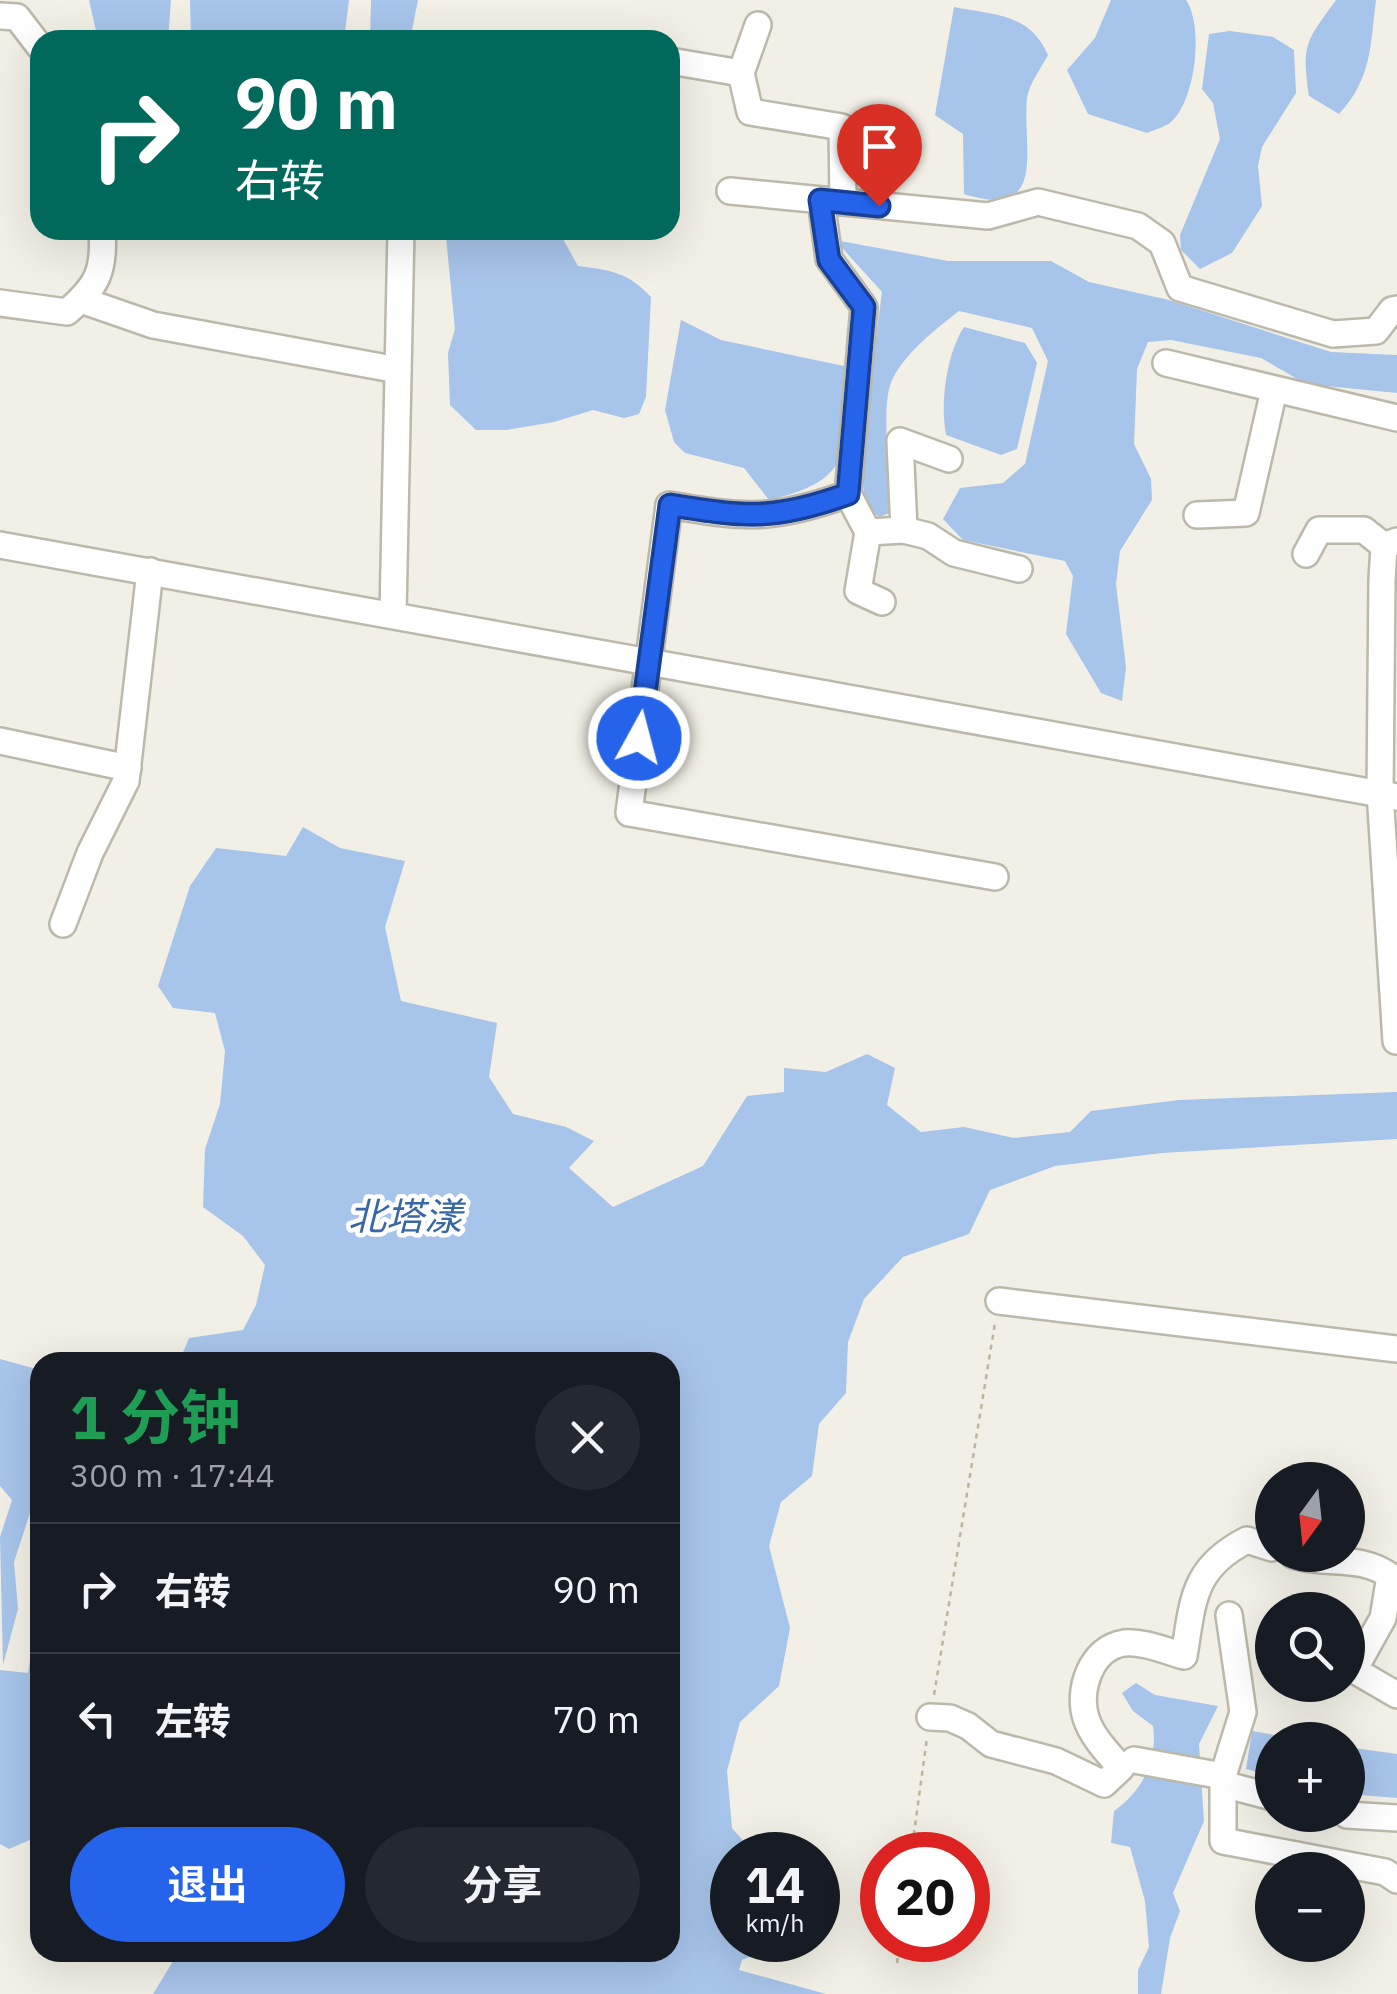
<!DOCTYPE html>
<html lang="zh">
<meta charset="utf-8">
<style>
body{margin:0;font-family:"IBM Plex Sans","Noto Sans SC",sans-serif;background:#242831;color:#f1f3f6;height:100vh;display:flex;flex-direction:column;font-size:38px;white-space:nowrap}
*{box-sizing:border-box;margin:0}
p{font-size:32px;color:#9ea1a6}
.icon{flex:none;width:55px;height:55px;fill:none;stroke:currentColor;stroke-width:2;stroke-linecap:round;stroke-linejoin:round}
.map{position:relative;flex:1;overflow:hidden}
.sheet{position:absolute;left:30px;top:1352px;width:650px;height:610px;display:flex;flex-direction:column;background:#171b24;border-radius:30px;box-shadow:0 10px 40px #0002}
.sheet>*{flex:none}
.banner{position:absolute;left:30px;top:30px;width:650px;height:210px;border-radius:30px;box-shadow:0 10px 40px #0002;background:#00695c;color:#fff;overflow:hidden}
.needle{width:65px;rotate:195deg}
.controls{position:absolute;left:1255px;top:1462px;display:grid;gap:20px}
.controls a{display:grid;place-items:center;width:110px;height:110px;border-radius:50%;background:#171b24;box-shadow:0 10px 40px #0002;font-size:50px}
.speed{position:absolute;left:710px;top:1832px;display:flex;gap:20px;font-size:50px;font-weight:700;text-align:center}
.speed>*{display:grid;place-content:center;width:130px;height:130px;border-radius:50%;background:#171b24;box-shadow:0 10px 40px #0002;line-height:1}
.speed small{font-size:25px;font-weight:400}
.speed .limit{border:15px solid #d22;background:#fff;color:#111}
.pin{position:absolute;display:grid;place-items:center;width:85px;height:85px;color:#fff;margin:-102px -42px;border-radius:50% 50% 50% 0;rotate:-45deg;box-shadow:0 0 10px #0007}
.pin .icon{rotate:45deg}
.me{position:absolute;width:110px;margin:-55px;rotate:7deg;stroke-linejoin:round;filter:drop-shadow(0 0 8px #0008)}
.turn{display:flex;align-items:center;gap:35px;height:210px;padding:0 40px;font-size:45px}
.turn .icon{width:130px;height:130px;stroke-width:2.5}
.turn b{display:block;font-size:70px;line-height:85px}
.round{display:grid;place-items:center;flex:none;width:105px;height:105px;border-radius:52px;background:#242831}
.summary{display:flex;align-items:center;justify-content:space-between;height:170px;padding:0 40px}
h1{font-size:60px;font-weight:700;line-height:75px;color:#1e9e55}
.cta{display:flex;gap:20px;margin-top:auto;padding:20px 40px}
.cta a{flex:1;height:115px;border-radius:60px;background:#2563eb;color:#fff;font-size:40px;font-weight:700;line-height:115px;text-align:center}
.cta a+a{background:#242831;color:#f1f3f6}
ul{padding:0;list-style:none}
li{display:flex;align-items:center;gap:30px;height:130px;padding:0 40px;border-top:2px solid #363941}
li div{flex:1}
li b{display:block;font-size:38px}
li em{font-style:normal}
.map>svg:first-child{display:block}
.water{fill:#a7c4ea}
.lines{fill:none;stroke-linecap:round;stroke-linejoin:round}
.minor-casing{stroke:#bcb9aa;stroke-width:30}
.path{stroke:#bdb69c;stroke-width:2.5;stroke-dasharray:5 5;stroke-linecap:butt}
.minor{stroke:#fff;stroke-width:25}
.route-casing{stroke:#184099;stroke-width:25}
.route{stroke:#2563eb;stroke-width:18}
.labels{text-anchor:middle;dominant-baseline:central;stroke-width:9;stroke-linejoin:round;paint-order:stroke}
.water-label{font-size:38px;font-style:italic;fill:#3867a7;stroke:#fff}
</style>
<div class="map">
<svg width="1397" height="1994" viewBox="0 0 1397 1994">
<rect width="100%" height="100%" fill="#f2f0e6"/>
<g class="water">
<path d="M89,0H171L168,40H98Z"/>
<path d="M190,0H349L344,40H191Z"/>
<path d="M371,0H418L410,40H370Z"/>
<path d="M1111,0H1186C1204,26 1196,102 1170,123C1164,127 1154,130 1147,133L1088,114L1067,70L1095,38Z"/>
<path d="M1336,0H1376C1370,47 1372,78 1339,114L1309,96C1302,44 1305,43 1336,0Z"/>
<path d="M954,7C994,15 1030,13 1048,55C1041,68 1029,84 1027,98C1022,148 1049,221 964,194L963,134L935,115Z"/>
<path d="M1230,31L1273,37L1294,50L1296,93L1262,147L1258,166L1262,206L1232,253L1200,269L1181,250L1180,235L1220,139L1213,103L1202,89L1209,34Z"/>
<path d="M449,230H558L578,266C610,270 628,272 651,297L646,397L639,414L624,418L593,410L554,422L507,430H476L450,405L448,353L455,329L446,237Z"/>
<path d="M835,240L948,261H1051L1089,282L1169,300L1331,352L1397,355V393L1306,384L1261,358L1171,340L1148,342L1137,369L1134,444L1151,479L1152,500L1120,551L1116,584L1126,667L1122,701L1101,693L1066,634L1073,576L1065,561L963,540L943,519L960,488L1003,483L1025,464L1048,361L1032,328L959,311C935,330 908,350 893,378C879,403 891,482 893,512L879,517L864,504L863,436L882,292Z"/>
<path d="M681,320L721,340L853,368C845,446 858,480 769,500L744,468L685,453L674,442L665,410Z"/>
<path d="M964,327L1025,343L1037,363L1017,449L1001,455L946,435C940,403 946,355 964,327Z"/>
<path d="M303,827L340,848L405,861L385,927L401,1001L497,1023L489,1077L513,1114L566,1127L594,1141L569,1168L613,1207L703,1166L747,1096L784,1092V1068L826,1072L867,1054L895,1068L887,1105L921,1132L964,1127L1014,1138L1070,1132L1091,1111L1179,1100L1397,1092V1139L1162,1153L1055,1166L990,1190L969,1234L903,1257L864,1299L848,1342L846,1393L819,1424L812,1476L781,1502L769,1546L790,1628L779,1686L740,1722L727,1771L732,1828L756,1855H732V1940H780L777,1946L742,1960L739,1970L826,1994H153L178,1953L670,1952V1362H179L189,1338L243,1330L256,1305L265,1265L243,1236L203,1207L205,1149L220,1104L225,1051L215,1013L173,1008L158,986L190,886L216,848L286,856Z"/>
<path d="M0,1359L40,1370V1516L30,1513L14,1562L18,1609L3,1665L0,1537L12,1500L0,1486Z"/>
<path d="M40,1596V1847L32,1839L9,1849L0,1844V1670L28,1673Z"/>
<path d="M1136,1683L1155,1695L1218,1706L1199,1744L1204,1821L1173,1893L1180,1911L1170,1938L1161,1994H1138V1970L1149,1947L1145,1901L1130,1847L1111,1843L1114,1811C1142,1791 1158,1761 1153,1726L1133,1711L1122,1693Z"/>
<path d="M1252,1731L1303,1740H1272V1776L1246,1769Z"/>
<path d="M1348,1747L1397,1754V1798L1348,1794Z"/>
</g>
<g class="lines">
<defs>
<g id="minor">
<path d="M0,16L17,17L40,47"/>
<path d="M758,25L741,73L750,112L842,127L843,202"/>
<path d="M670,61L741,73"/>
<path d="M730,191L988,216L1038,202L1138,226L1162,243L1180,288L1333,334L1376,331L1392,310L1397,309"/>
<path d="M821,200L829,259L864,307L848,494L868,532L858,591L882,602"/>
<path d="M81,300L153,325L398,370"/>
<path d="M0,303L67,312C97,286 105,272 102,230"/>
<path d="M1166,363L1397,418"/>
<path d="M848,494C773,521 746,518 669,505L629,813L995,877"/>
<path d="M1197,515L1246,513L1274,390"/>
<path d="M904,530L900,441L949,459"/>
<path d="M868,532L904,530L928,536L954,553L1019,569"/>
<path d="M0,545L1397,797"/>
<path d="M1306,554L1319,530H1364L1384,546"/>
<path d="M393,614L401,230"/>
<path d="M0,741L128,768"/>
<path d="M63,924L90,853L126,781L150,571"/>
<path d="M1396,1041L1380,792L1382,580L1384,546L1397,541"/>
<path d="M999,1301L1397,1349"/>
<path d="M1293,1555C1327,1566 1361,1554 1390,1576L1383,1618L1354,1670L1397,1695"/>
<path d="M1229,1615L1243,1712L1223,1776V1841L1385,1872L1397,1880"/>
<path d="M930,1717L950,1718L968,1726L991,1744L1056,1761L1104,1784L1121,1768C1108,1753 1092,1737 1086,1718C1077,1690 1091,1648 1124,1643C1143,1641 1166,1651 1184,1656C1193,1601 1192,1568 1247,1540L1272,1548"/>
<path d="M1134,1760L1223,1776"/>
<path d="M1223,1784L1272,1797"/>
<path d="M1347,1815L1397,1818"/>
</g>
</defs>
<use href="#minor" class="minor-casing"/>
<g class="path">
<path d="M934,1695L995,1323"/>
<path d="M911,1855L927,1738"/>
<path d="M897,1963L900,1940"/>
</g>
<use href="#minor" class="minor"/>
</g>
<g class="lines">
<defs>
<path id="route" d="M639,738L670,505C746,517 773,521 848,494L864,307L829,260L820,200L879,206"/>
</defs>
<use href="#route" class="route-casing"/>
<use href="#route" class="route"/>
</g>
<g class="labels">
<g class="water-label">
<text x="405" y="1215">北塔漾</text>
</g>
</g>
</svg>
<div class="controls">
<a><svg class="needle" viewBox="-14 -14 28 28"><path d="M0-13l5 13h-10z" fill="#e53935"/><path d="M0 13l5-13h-10z" fill="#9ea1a6"/></svg></a>
<a><svg class="icon" aria-label="search" viewBox="0 0 24 24"><circle cx="10" cy="10" r="6"/><path d="M15 15l6 6"/></svg></a>
<a>+</a>
<a>−</a>
</div>
<div class="speed"><div>14<small>km/h</small></div><div class="limit">20</div></div>
<div class="pin" style="left:879px;top:206px;background:#d93025"><svg class="icon" aria-label="arrive" viewBox="0 0 24 24"><path d="M6 21V4h12l-3 4 3 4H6"/></svg></div>
<svg class="me" style="left:639px;top:738px" viewBox="-20 -20 40 40"><circle r="17" fill="#2563eb" stroke="#fff" stroke-width="3"/><path d="M0-11L8 9 0 5-8 9z" fill="#fff"/></svg>
<div class="banner">
<div class="turn"><svg class="icon" aria-label="right" viewBox="0 0 24 24"><path d="M7 20v-9h11M14 6l5 5-5 5"/></svg><div><b>90 m</b>右转</div></div>
</div>
<section class="sheet">
<div class="summary"><div><h1>1 分钟</h1><p>300 m · 17:44</p></div><a class="round"><svg class="icon" aria-label="close" viewBox="0 0 24 24"><path d="M6 6l12 12M18 6L6 18"/></svg></a></div>
<ul>
<li><svg class="icon" aria-label="right" viewBox="0 0 24 24"><path d="M7 20v-9h11M14 6l5 5-5 5"/></svg><div><b>右转</b></div><em>90 m</em></li>
<li><svg class="icon" aria-label="left" viewBox="0 0 24 24"><path d="M17 20v-9H6M10 6l-5 5 5 5"/></svg><div><b>左转</b></div><em>70 m</em></li>
</ul>
<div class="cta"><a>退出</a><a>分享</a></div>
</section>
</div>
